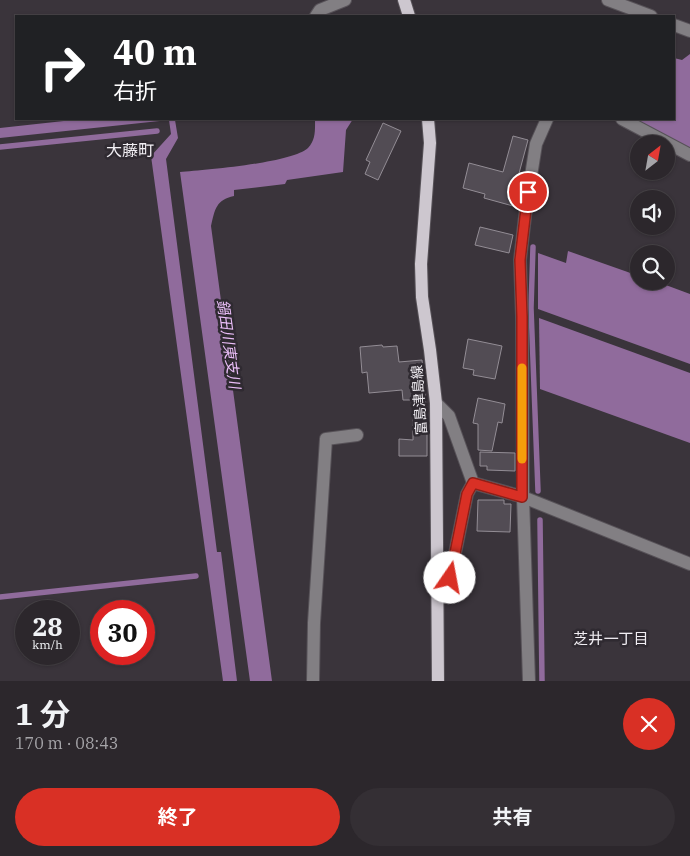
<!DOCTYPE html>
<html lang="ja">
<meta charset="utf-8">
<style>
body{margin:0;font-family:"IBM Plex Serif","Noto Sans JP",serif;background:#342f34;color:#f1f3f6;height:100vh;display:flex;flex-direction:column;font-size:19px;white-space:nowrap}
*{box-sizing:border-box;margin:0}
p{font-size:16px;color:#a6a5a9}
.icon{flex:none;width:28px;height:28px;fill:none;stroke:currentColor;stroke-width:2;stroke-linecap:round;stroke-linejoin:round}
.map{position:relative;height:681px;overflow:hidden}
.panel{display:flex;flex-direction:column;background:#2c272c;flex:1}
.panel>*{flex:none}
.top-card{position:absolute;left:15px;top:15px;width:660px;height:105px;border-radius:0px;box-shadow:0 1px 4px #0004,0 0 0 1px #484448;background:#202124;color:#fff;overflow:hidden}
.needle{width:32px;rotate:31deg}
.fabs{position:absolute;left:630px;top:135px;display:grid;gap:10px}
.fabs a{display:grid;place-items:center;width:45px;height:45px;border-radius:50%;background:#2c272c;box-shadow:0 1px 4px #0004,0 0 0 1px #484448;font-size:25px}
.speed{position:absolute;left:15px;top:600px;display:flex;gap:10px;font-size:25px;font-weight:700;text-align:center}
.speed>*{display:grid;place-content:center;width:65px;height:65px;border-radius:50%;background:#2c272c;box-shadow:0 1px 4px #0004,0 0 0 1px #484448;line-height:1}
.speed small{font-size:12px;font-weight:400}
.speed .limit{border:8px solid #d22;background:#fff;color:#111}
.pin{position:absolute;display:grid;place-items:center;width:42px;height:42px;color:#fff;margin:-21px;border:2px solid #fff;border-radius:50%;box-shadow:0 1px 5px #0007}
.me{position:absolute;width:55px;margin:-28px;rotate:12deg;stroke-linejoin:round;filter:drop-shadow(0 0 4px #0008)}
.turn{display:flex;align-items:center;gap:18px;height:105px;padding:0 15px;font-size:22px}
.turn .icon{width:65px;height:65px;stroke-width:2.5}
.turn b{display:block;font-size:35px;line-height:42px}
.round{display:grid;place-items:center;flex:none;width:52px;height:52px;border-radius:26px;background:#342f34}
.headline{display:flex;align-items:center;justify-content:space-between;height:85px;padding:0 15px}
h1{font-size:30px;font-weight:700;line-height:38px}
.button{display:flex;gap:10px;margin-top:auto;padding:10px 15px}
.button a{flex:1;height:58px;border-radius:30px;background:#d93025;color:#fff;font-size:20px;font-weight:700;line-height:58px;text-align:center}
.button a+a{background:#342f34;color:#f1f3f6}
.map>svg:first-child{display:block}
.water{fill:#906b9c}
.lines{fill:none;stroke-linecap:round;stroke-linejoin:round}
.stream{stroke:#906b9c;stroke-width:5.5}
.building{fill:#524c54;stroke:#938d95}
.minor-casing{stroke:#575258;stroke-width:14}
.major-casing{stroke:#575258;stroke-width:14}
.minor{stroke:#827f83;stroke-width:12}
.major{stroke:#cdc7cf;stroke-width:12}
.route-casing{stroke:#8d1f18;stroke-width:12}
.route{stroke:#d93025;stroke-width:9}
.slow{stroke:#f59e0b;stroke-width:9}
.labels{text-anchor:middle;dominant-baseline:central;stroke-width:5;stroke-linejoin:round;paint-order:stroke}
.street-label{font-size:14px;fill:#f1eef3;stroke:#2f2a31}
.water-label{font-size:15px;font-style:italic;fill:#e8bcf6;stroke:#2f2a31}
.neighbourhood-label{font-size:15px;fill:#f1eef3;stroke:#2f2a31}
.quarter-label{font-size:16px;fill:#f1eef3;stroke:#2f2a31}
</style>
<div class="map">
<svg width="690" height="681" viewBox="0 0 690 681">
<rect width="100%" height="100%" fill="#3a343b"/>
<g class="water">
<path d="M690,54V148L635,119H674V58L682,60Z"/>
<path d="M82,119H182L175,120L178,138L166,159L217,552H221L237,681H223L151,156L171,134L169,120L0,138V128Z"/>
<path d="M315,119H353L346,130L343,172L287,180L285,184L234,190V196C216,200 215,209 211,226L272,681H250L180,172C205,170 292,163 308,148C316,140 315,129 315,119Z"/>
<path d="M568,251L639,276V281H655L690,294V364L538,309V253L566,263Z"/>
<path d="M539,318L690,373V443L540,389Z"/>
</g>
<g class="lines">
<g class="stream">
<path d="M0,147L157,131"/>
<path d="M533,247L531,308L538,491"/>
<path d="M540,520L542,681"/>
<path d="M0,597L196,576"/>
</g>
</g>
<g class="building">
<path d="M383,123L401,131L378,180L365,174L370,162L366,160Z"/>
<path d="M513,136L528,140L518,177H520L513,206L484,198L485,194L463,188L469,163L503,172Z"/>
<path d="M480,227L513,235L509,253L475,245Z"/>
<path d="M468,339L502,346L495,379L473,375L474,370L463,368Z"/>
<path d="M382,345L383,347L397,346L399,362L422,360L427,419V456H399V439L413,440V400H403L402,390L369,393L367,372L362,373L360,347Z"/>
<path d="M478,398L505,404L502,423L498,422L492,451L478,450V424L473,423Z"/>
<path d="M480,452L515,453V471L487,470V466H480Z"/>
<path d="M478,500H504V504H511L510,532L477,531Z"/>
</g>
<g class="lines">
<defs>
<g id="minor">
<path d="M608,0L651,16"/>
<path d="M316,16L320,10L345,0"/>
<path d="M674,25L690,31"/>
<path d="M622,119L690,155"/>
<path d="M436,403L449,416L473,483L523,497L690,564"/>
<path d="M438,590L450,578L467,494L473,483"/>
<path d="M313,681L314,623L326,439L357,435"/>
<path d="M529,681L523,497L522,317L520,260L526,208L536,144L547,119"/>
</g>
<g id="major">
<path d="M404,0L409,16"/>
<path d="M428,119L430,143L421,264L422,297L430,350L436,403L438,681"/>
</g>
</defs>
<use href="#minor" class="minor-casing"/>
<use href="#major" class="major-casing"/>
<use href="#minor" class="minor"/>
<use href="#major" class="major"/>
</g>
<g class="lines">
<defs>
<path id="route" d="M450,578L467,494L473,483L522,497V317L520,260L528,192"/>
</defs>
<use href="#route" class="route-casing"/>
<use href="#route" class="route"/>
<path class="slow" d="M522,368V459"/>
</g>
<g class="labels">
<g class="street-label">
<text transform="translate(419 400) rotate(-94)">富島津島線</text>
</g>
<g class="water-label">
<text transform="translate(229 344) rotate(82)">鍋田川東支川</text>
</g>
<g class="neighbourhood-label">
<text x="611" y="638">芝井一丁目</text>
</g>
<g class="quarter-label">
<text x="130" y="150">大藤町</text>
</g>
</g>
</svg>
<div class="fabs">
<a><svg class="needle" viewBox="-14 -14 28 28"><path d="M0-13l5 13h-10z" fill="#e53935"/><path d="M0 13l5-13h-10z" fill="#a6a5a9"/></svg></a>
<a><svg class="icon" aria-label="sound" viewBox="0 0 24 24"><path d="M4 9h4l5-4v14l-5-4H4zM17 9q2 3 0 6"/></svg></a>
<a><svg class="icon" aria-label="search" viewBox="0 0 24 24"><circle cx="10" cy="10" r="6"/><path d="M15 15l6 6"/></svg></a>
</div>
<div class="speed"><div>28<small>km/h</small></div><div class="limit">30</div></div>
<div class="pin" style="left:528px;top:192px;background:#d93025"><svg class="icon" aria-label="arrive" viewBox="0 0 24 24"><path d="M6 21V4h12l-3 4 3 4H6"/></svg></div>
<svg class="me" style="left:450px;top:578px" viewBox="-20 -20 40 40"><circle r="19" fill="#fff"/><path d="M0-13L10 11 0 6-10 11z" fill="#d93025"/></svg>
<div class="top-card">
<div class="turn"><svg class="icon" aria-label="right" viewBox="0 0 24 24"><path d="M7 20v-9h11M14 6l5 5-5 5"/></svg><div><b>40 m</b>右折</div></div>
</div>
</div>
<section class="panel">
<div class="headline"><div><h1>1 分</h1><p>170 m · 08:43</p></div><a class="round" style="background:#d93025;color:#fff"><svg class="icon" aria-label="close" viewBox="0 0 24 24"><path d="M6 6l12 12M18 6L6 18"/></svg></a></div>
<div class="button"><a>終了</a><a>共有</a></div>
</section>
